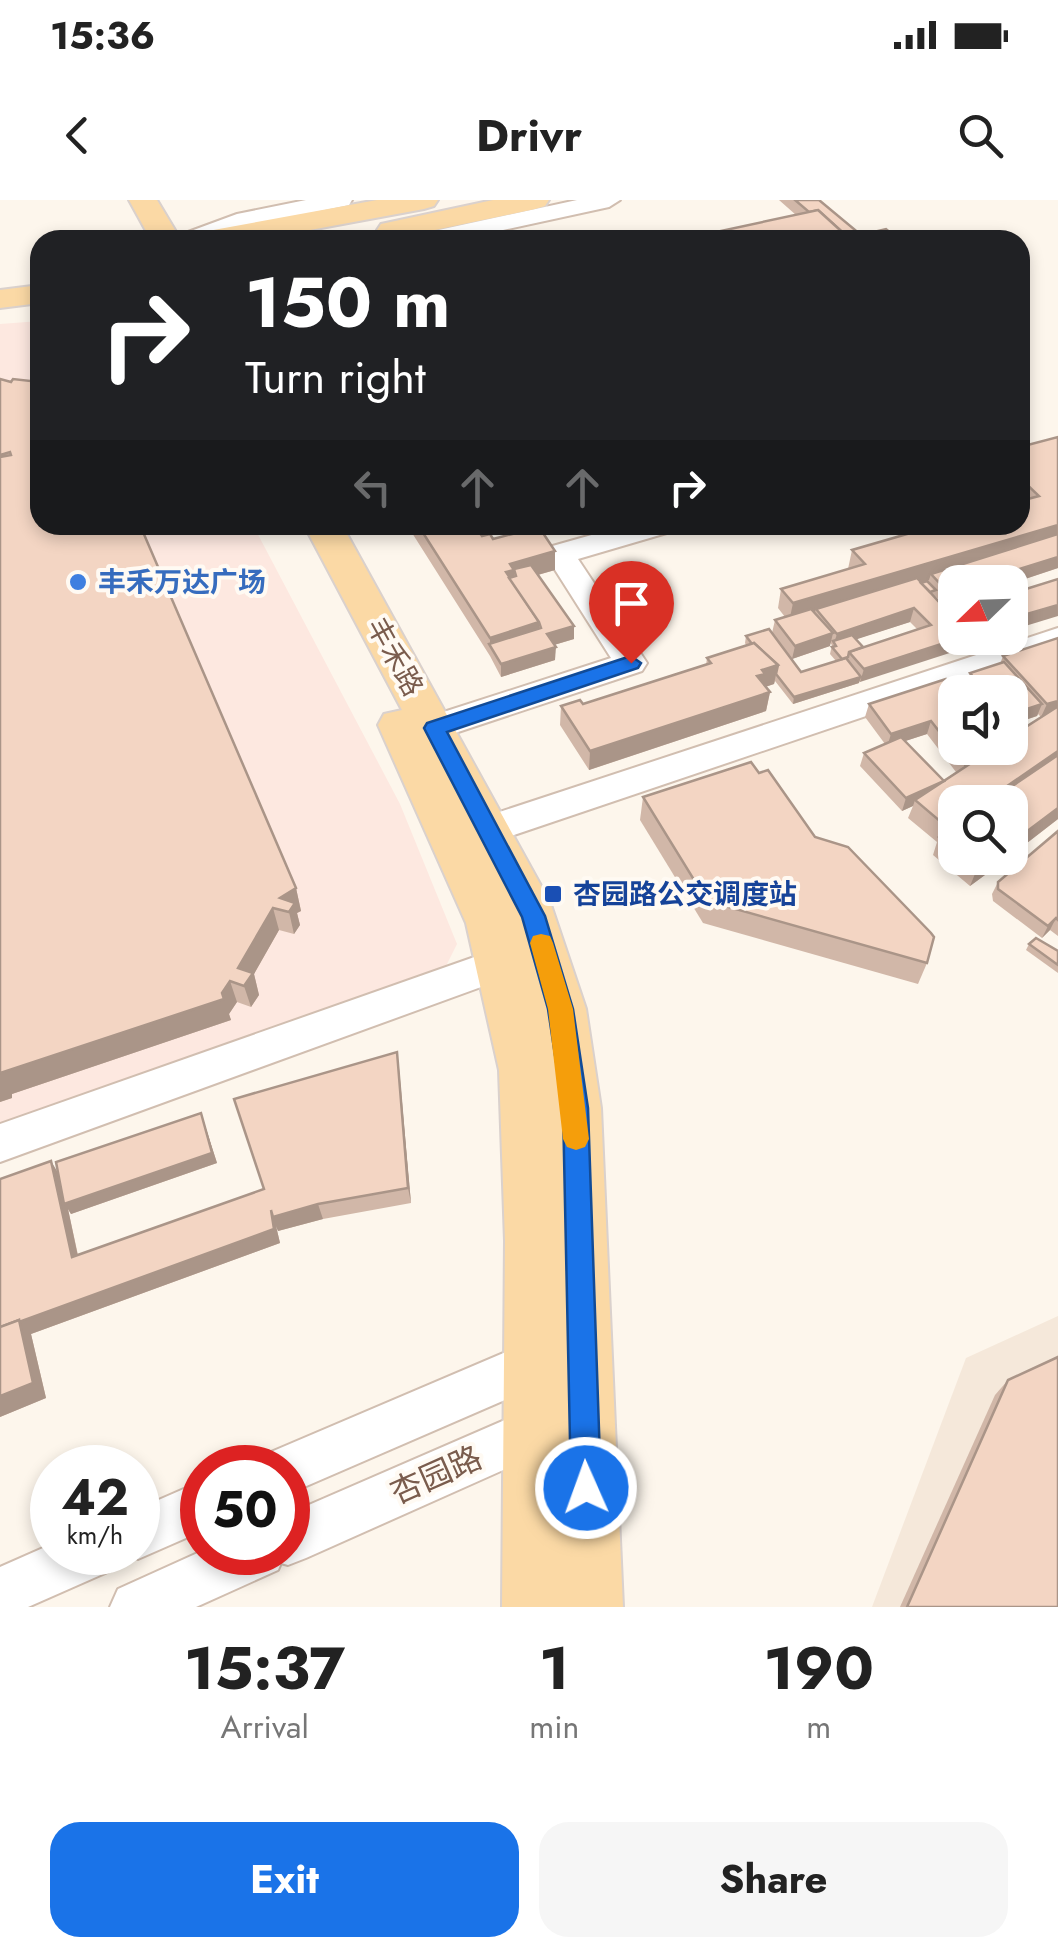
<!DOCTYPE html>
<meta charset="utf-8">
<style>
body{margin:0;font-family:Jost,"Noto Sans SC",sans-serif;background:#f6f6f6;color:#222;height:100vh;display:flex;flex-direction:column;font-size:38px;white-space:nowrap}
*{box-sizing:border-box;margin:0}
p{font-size:32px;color:#767676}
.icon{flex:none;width:55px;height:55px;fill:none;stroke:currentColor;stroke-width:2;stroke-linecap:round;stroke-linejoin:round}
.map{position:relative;height:1407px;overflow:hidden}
.drawer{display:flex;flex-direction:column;background:#fff;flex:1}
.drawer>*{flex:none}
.banner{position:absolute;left:30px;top:30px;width:1000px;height:305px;border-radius:30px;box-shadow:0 5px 15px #0003;background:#202124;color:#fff;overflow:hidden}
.needle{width:65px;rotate:247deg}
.fabs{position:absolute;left:938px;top:365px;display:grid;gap:20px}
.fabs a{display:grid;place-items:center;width:90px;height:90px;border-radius:20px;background:#fff;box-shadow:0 5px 15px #0003;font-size:50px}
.speed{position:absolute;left:30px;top:1245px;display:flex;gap:20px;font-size:50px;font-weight:700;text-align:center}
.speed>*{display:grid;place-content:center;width:130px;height:130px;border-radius:50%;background:#fff;box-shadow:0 5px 15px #0003;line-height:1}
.speed small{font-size:25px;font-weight:400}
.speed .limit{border:15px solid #d22;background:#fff;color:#111}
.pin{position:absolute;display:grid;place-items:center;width:85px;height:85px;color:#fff;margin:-102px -42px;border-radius:50% 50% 50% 0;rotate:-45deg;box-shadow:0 0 10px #0007}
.pin .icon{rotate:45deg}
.me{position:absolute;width:110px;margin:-55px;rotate:358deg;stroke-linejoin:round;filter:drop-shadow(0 0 8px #0008)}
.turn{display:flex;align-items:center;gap:35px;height:210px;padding:0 50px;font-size:45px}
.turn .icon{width:130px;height:130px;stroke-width:2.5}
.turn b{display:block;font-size:70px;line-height:85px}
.lanes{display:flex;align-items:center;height:95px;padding:0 50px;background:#0003;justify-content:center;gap:50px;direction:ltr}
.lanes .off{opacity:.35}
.eta{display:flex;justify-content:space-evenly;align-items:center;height:170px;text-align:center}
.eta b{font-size:60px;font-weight:700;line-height:70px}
.action{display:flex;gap:20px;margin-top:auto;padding:20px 50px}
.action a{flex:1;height:115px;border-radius:30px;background:#1a73e8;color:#fff;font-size:40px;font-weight:700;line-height:115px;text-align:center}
.action a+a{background:#f6f6f6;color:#222}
.status{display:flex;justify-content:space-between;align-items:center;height:70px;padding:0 50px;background:#fff;direction:ltr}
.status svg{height:28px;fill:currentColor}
header{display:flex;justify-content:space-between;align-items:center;height:130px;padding:0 50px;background:#fff;font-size:45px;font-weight:700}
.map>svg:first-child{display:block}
.residential{fill:#f5e8da}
.commercial{fill:#fde8e0}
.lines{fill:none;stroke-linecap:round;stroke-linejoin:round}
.minor-casing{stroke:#d1beb0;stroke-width:4}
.major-casing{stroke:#dad1cd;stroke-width:4}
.minor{fill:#fff;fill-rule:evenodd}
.major{fill:#fbd9a5;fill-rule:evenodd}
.wall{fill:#d1b7a8;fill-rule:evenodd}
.shaded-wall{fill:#aa9588}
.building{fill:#f3d5c3;stroke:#aa9588;stroke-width:2.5}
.route{fill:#1a73e8;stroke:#114b97;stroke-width:2.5}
.slow{fill:#f59e0b}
.shop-dot{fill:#3f7fe0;stroke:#fffaf3;stroke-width:4}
.transit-dot{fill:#1a4fb4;stroke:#fffaf3;stroke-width:4}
.labels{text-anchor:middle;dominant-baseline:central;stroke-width:8;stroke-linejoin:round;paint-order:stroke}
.shop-label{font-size:28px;font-weight:bold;fill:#366cbe;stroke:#fffaf3;text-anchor:start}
.street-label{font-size:28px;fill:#7a5c4d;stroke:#fffaf3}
.transit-label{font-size:28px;font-weight:bold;fill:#164399;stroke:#fffaf3;text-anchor:start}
.near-street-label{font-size:32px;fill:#7a5c4d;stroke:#fffaf3}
</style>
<div class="status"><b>15:36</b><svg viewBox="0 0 49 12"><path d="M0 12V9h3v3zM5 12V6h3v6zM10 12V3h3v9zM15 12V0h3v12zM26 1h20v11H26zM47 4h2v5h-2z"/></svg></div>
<header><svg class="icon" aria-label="back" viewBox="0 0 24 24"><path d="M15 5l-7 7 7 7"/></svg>Drivr<svg class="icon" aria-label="search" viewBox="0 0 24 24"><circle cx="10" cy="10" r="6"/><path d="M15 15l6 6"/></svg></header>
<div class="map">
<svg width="1058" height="1407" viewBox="0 0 1058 1407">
<rect width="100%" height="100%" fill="#fdf6ec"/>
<path class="residential" d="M1058,1116V1407H872L966,1158Z"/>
<path class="commercial" d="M40,121V325H253L400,604L457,744L443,772L0,931V124Z"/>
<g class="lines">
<defs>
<g id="minor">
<path d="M306,0H352L349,5L251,25L210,40H176L180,35L237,14Z"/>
<path d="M577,0H620L609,7L457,40H413L425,33Z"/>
<path d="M627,325H675L670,332L578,359L647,463L642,471L434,540L422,537L417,528L422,519L611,458L545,354L549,347Z"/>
<path d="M1058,428V451L461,653L448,649L443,639L448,629Z"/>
<path d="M500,748L514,753L519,764L514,775L0,962V924Z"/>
<path d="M548,1134L565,1140L571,1157L565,1174L288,1294V1268H264L271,1252Z"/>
<path d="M551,1200L568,1207L575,1224L568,1241L306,1358L288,1365L281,1363L278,1370L196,1407H110L118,1389L202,1351L288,1352V1314Z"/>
<path d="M202,1281V1331L138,1359L122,1352H138V1309Z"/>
<path d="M52,1344V1352H119L112,1370L28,1407H0V1367Z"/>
</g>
<g id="major">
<path d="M129,0H157L181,40H151Z"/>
<path d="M377,0H438L434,6L424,9L256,40H193L197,34L208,31Z"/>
<path d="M493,0H549L545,6L535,9L392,39L381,36L377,30L381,24Z"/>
<path d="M40,85V103L0,108V90Z"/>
<path d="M304,325H342L550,702L586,809L601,908L623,1407H502L505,1041L499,870L466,723L378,525L384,514L402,510Z"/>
</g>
</defs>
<use href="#minor" class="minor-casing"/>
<use href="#major" class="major-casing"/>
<use href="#minor" class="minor"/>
<use href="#major" class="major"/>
</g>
<g class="wall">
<path d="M779,0H819L861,35L928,40H679L796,15Z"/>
<path d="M0,179L296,688L301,711L297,713L300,725L294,734L279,730L254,774L259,795L251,807L237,802L229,814L231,820L12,894V898L0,902Z"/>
<path d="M1058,237V368L1010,384V382L944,405L934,395L950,414L860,482L859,481V483L793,504L775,481L774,484L765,487L770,492L766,511L589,570L560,525L561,506L583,504L706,465L707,458L746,445L745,443L746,436L801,472L836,461L830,454L832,445L830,443V446L792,459L772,433L775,420L785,417L778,408L781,389L848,369L852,350L1020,325V247ZM910,422L918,430L863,447L856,439Z"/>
<path d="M407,325H474L482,336L493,339L555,370L538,375L574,439L554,445L555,460L501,477L490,456Z"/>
<path d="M1058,379L1022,427L1010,419V394Z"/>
<path d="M1058,438V619L1010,656V602H955V658H1008L970,686L933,655L937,642L908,618L913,606L902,611L860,566L864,553L885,544L865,517L869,504L946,479L955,548H1010L1041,517L1038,514L1037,516L1010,525V492H971L965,486L970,473L1000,464L1003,456ZM927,534L956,572L944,580L905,541Z"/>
<path d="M759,573L927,763L918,784L703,723L640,620L643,597Z"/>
<path d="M1058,631V736L1050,730L1042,738L993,701L992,694L998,682Z"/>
<path d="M1029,744L1058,751V773L1026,750Z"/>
<path d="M397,852L411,1003L323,1019L278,1031L276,1026L280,1043L31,1134L46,1198L0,1217V979L57,971L201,913L217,963L71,1014L68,1009L78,1055L264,989Z"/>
<path d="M1008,1180L1058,1407H900L995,1195Z"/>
</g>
<g class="shaded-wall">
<path d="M1058,325V342L931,374L929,380L819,413L816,409L814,415L789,422L793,403Z"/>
<path d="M555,351V370L516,381L514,373V388L506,372L510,364Z"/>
<path d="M1058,357V368L1010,384V382H978Z"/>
<path d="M955,390V402L944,405L948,392Z"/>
<path d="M1058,405V416L1022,427L1027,414Z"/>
<path d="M914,408L910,422L836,446L834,443L837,434Z"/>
<path d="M539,422V441L490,445V438Z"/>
<path d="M574,426V439L547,447V434Z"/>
<path d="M833,433L830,446L792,459L795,446Z"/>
<path d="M960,438H996L860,482L864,469Z"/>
<path d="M556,447L555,460L501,477V464Z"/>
<path d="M778,465L774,484L762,488L757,476L762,470Z"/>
<path d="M861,477L859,483L793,504L794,497Z"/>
<path d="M986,483L983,492H977L980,485Z"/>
<path d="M770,492L766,511L589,570L590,551Z"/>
<path d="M1058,501V512L1041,517L1047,504Z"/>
<path d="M1042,504L1037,516L1010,525L1012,514Z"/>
<path d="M931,521L927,534L887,547L891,534Z"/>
<path d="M1058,551V564L1003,602H984Z"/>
<path d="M944,581L915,600L913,606L902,611L906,598Z"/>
<path d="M1058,608V619L1010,656V644Z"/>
<path d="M992,658H1008L970,686L977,669Z"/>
<path d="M296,688L301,711L297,713L300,725L294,734L289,712L280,698Z"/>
<path d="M273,708L279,730L254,774L259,795L251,807L238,768Z"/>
<path d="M1056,718L1050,730L1042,738L1048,726Z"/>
<path d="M230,781L237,802L229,814L231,820L12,894V898L0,902V873L222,793Z"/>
<path d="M397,852L399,868L411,1003L408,988Z"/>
<path d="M201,913L217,963L71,1014L68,1009L81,1071L72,1057L51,961L60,976Z"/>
<path d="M318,1004L323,1019L278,1031L276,1026L280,1043L31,1134L46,1198L0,1217V1129L271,1010Z"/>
</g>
<g class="building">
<path d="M795,0H819L861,35L886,29L898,39L851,40L818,10L809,12Z"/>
<path d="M818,10L851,40H679Z"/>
<path d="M919,32L928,40H896L898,39L896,38Z"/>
<path d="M0,179L11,182L13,179L40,182V325H140L296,688L280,698L295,703L289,712L273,708L238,768L253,773L244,786L230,781L222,793L224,799L0,873V257L11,255L10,252L0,255Z"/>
<path d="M1058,237V325L793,403L781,389L865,364L852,350L938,325H1020V301L1039,296L1020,278V247Z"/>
<path d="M418,325H474L482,336L490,334L493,339L539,327L555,351L510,364L514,370L506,372L539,422L490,438Z"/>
<path d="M1058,334V357L978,382H955V390L948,392L931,374Z"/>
<path d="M531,365L574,426L547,434L556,447L501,464L489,444L541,428L539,422L509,378L516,376L514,369Z"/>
<path d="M917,378L950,414L955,412V438H960L864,469L849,452L931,425L914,408L837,434L816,409Z"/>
<path d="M1058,379V405L1027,414L1010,403L1014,401L1010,397V394Z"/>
<path d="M927,381L936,390L930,392L921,383Z"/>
<path d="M811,409L833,433L795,446L775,420Z"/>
<path d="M769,429L801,472L846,458L861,477L794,497L776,474L778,465L754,443L752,444L746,436Z"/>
<path d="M852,435L863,447L849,452L848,457L842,459L832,447L836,446L833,441Z"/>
<path d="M1058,438V501L1047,504L1003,456Z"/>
<path d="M754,443L778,465L762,470L765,474L757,476L770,492L590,551L561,506L580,500L583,504L711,463L707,458Z"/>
<path d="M1004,462L1042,504L1012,514L1010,511V492H994L986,483L980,485L970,473Z"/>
<path d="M946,479L957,492H955V548H994L966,566L931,521L891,534L869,504Z"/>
<path d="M1057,507L1058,508V551L984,602H955V623L948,628L915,600L994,548H1010V537Z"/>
<path d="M901,537L944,581L906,598L864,553Z"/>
<path d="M1058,555V608L1010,644V602H989Z"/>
<path d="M751,562L759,573L768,570L815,637L848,647L931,733L934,737L927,763L707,701L643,597Z"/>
<path d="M955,626V650L939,637Z"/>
<path d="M1058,631V720L1056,718L1048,726L998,689V682Z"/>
<path d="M964,658H992L977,669Z"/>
<path d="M1036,738L1058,751V765L1029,744Z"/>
<path d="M397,852L408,988L318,1004L273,1017L271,1010L274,1029L19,1122V1120L0,1127V979L51,961L72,1057L264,989L234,899Z"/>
<path d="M201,913L212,953L64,1004L56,962Z"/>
<path d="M19,1120L33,1183L0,1196V1127Z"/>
<path d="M1058,1157V1407H907L1008,1180Z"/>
</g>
<path class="route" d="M631,456L641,463L638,468L447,532L545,716L573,809L588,908L601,1288L597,1299L586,1304L576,1299L571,1288L563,908L548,809L522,717L424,528L427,523Z"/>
<path class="slow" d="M541,734L550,736L553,743L573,809L589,939L585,947L576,950L567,947L563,939L548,809L530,743L533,736Z"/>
<circle class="shop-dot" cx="78" cy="382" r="10"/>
<rect class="transit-dot" x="543" y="684" width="20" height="20" rx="5"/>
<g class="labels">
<g class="shop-label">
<text x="98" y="382">丰禾万达广场</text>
</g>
<g class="street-label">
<text transform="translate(395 457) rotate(61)">丰禾路</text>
</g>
<g class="transit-label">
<text x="573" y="694">杏园路公交调度站</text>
</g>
<g class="near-street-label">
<text transform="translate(436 1275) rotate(-24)">杏园路</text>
</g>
</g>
</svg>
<div class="fabs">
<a><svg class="needle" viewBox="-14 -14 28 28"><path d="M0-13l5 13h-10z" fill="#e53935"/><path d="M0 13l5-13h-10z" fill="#767676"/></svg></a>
<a><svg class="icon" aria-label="sound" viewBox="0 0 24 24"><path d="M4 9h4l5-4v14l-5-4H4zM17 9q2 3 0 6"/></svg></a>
<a><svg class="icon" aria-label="search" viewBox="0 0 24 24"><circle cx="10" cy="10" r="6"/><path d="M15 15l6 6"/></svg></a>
</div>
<div class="speed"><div>42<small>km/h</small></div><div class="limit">50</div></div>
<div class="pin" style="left:631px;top:463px;background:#d93025"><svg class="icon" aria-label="arrive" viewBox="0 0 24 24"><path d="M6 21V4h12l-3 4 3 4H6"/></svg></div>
<svg class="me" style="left:586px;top:1288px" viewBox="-20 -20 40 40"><circle r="17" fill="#1a73e8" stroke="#fff" stroke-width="3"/><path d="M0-11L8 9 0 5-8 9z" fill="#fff"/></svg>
<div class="banner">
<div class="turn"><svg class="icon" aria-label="right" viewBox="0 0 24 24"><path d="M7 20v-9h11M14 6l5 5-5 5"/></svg><div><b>150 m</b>Turn right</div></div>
<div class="lanes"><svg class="icon off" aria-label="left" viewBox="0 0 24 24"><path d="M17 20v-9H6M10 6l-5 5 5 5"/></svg><svg class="icon off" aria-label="ahead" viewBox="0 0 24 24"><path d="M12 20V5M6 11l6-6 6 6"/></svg><svg class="icon off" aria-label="ahead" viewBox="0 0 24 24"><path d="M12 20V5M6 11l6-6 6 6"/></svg><svg class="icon" aria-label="right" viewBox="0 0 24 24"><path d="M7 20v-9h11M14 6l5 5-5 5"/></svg></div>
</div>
</div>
<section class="drawer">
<div class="eta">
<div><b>15:37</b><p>Arrival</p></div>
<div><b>1</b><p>min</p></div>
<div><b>190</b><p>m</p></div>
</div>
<div class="action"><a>Exit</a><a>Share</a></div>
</section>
